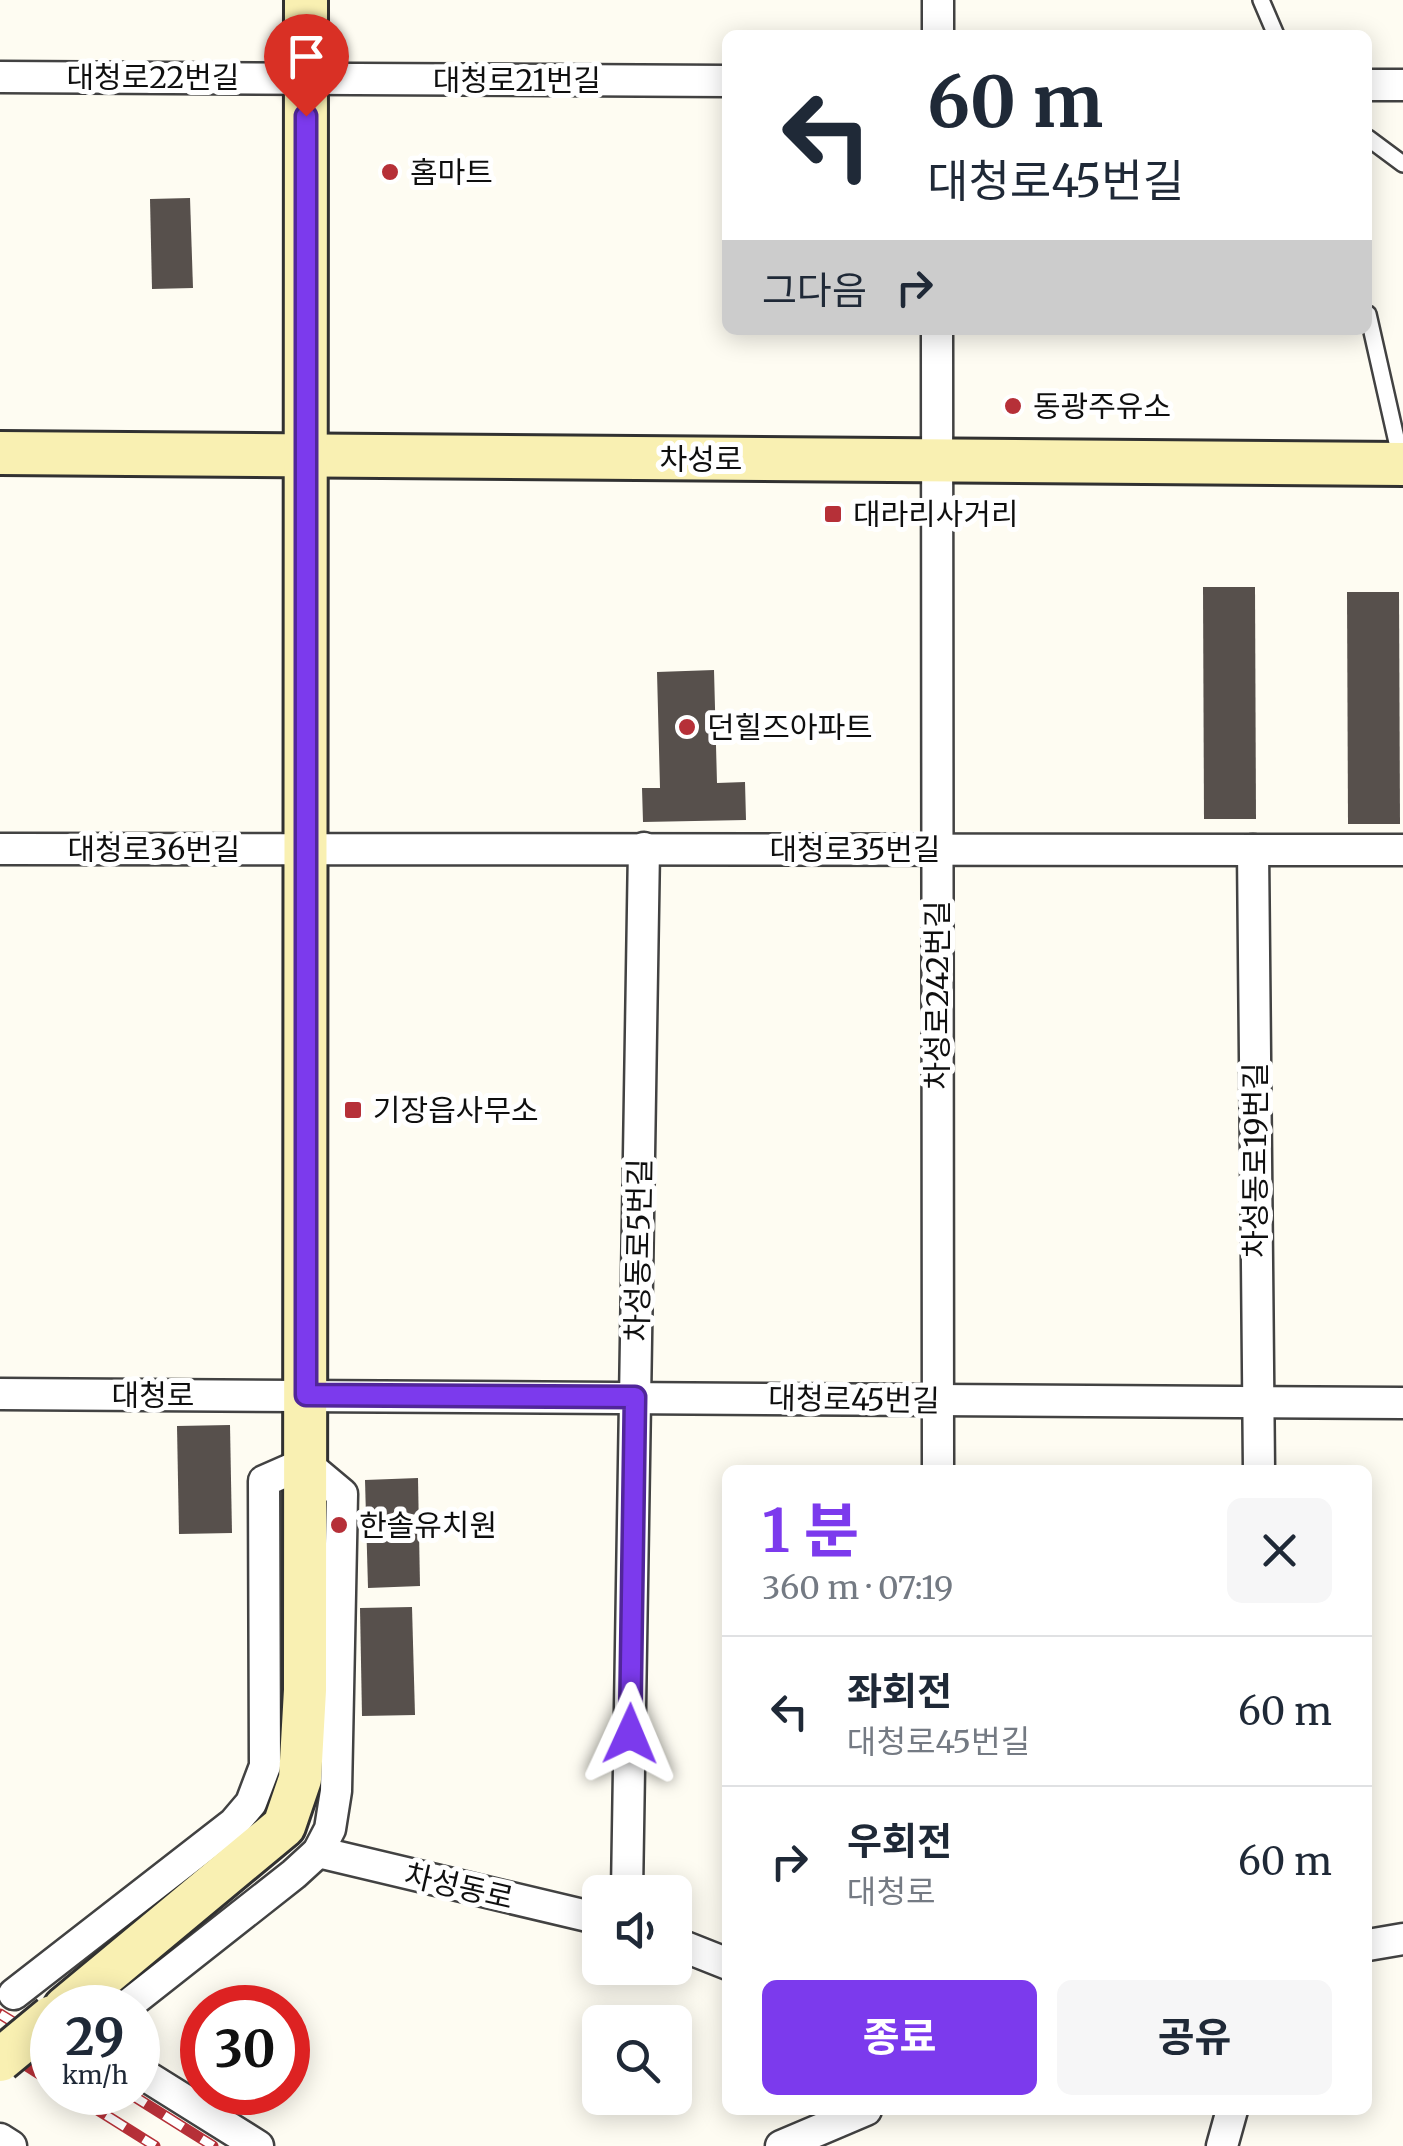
<!DOCTYPE html>
<html lang="ko">
<meta charset="utf-8">
<style>
body{margin:0;font-family:Merriweather,"Noto Sans KR",serif;background:#f6f6f7;color:#1f2937;height:100vh;display:flex;flex-direction:column;font-size:38px;white-space:nowrap}
*{box-sizing:border-box;margin:0}
p{font-size:32px;color:#747a83}
.icon{flex:none;width:55px;height:55px;fill:none;stroke:currentColor;stroke-width:2;stroke-linecap:round;stroke-linejoin:round}
.map{position:relative;flex:1;overflow:hidden}
.sheet{position:absolute;left:722px;top:1465px;width:650px;height:650px;display:flex;flex-direction:column;background:#fff;border-radius:15px;box-shadow:0 5px 25px #0003}
.sheet>*{flex:none}
.top-card{position:absolute;left:722px;top:30px;width:650px;height:305px;border-radius:15px;box-shadow:0 5px 25px #0003;background:#fff;color:#1f2937;overflow:hidden}
.tools{position:absolute;left:582px;top:1875px;display:grid;gap:20px}
.tools a{display:grid;place-items:center;width:110px;height:110px;border-radius:15px;background:#fff;box-shadow:0 5px 25px #0003;font-size:50px}
.speed{position:absolute;left:30px;top:1985px;display:flex;gap:20px;font-size:50px;font-weight:700;text-align:center}
.speed>*{display:grid;place-content:center;width:130px;height:130px;border-radius:50%;background:#fff;box-shadow:0 5px 25px #0003;line-height:1}
.speed small{font-size:25px;font-weight:400}
.speed .limit{border:15px solid #d22;background:#fff;color:#111}
.pin{position:absolute;display:grid;place-items:center;width:85px;height:85px;color:#fff;margin:-102px -42px;border-radius:50% 50% 50% 0;rotate:-45deg;box-shadow:0 0 10px #0007}
.pin .icon{rotate:45deg}
.me{position:absolute;width:110px;margin:-55px;rotate:1deg;stroke-linejoin:round;filter:drop-shadow(0 0 8px #0008)}
.turn{display:flex;align-items:center;gap:35px;height:210px;padding:0 40px;font-size:45px}
.turn .icon{width:130px;height:130px;stroke-width:2.5}
.turn b{display:block;font-size:70px;line-height:85px}
.then{display:flex;align-items:center;height:95px;padding:0 40px;background:#0003;gap:20px;font-size:38px}
.round{display:grid;place-items:center;flex:none;width:105px;height:105px;border-radius:15px;background:#f6f6f7}
.headline{display:flex;align-items:center;justify-content:space-between;height:170px;padding:0 40px}
h1{font-size:60px;font-weight:700;line-height:75px;color:#7c3aed}
.cta{display:flex;gap:20px;margin-top:auto;padding:20px 40px}
.cta a{flex:1;height:115px;border-radius:15px;background:#7c3aed;color:#fff;font-size:40px;font-weight:700;line-height:115px;text-align:center}
.cta a+a{background:#f6f6f7;color:#1f2937}
ul{padding:0;list-style:none}
li{display:flex;align-items:center;gap:30px;height:150px;padding:0 40px;border-top:2px solid #e0e1e3}
li div{flex:1}
li b{display:block;font-size:38px}
li em{font-style:normal}
.map>svg:first-child{display:block}
.building{fill:#57504c}
.lines{fill:none;stroke-linecap:round;stroke-linejoin:round}
.lane-casing{stroke:#424242;stroke-width:20}
.street-casing{stroke:#424242;stroke-width:35}
.secondary-casing{stroke:#313131;stroke-width:48}
.lane{stroke:#fff;stroke-width:15}
.street{stroke:#fff;stroke-width:30}
.secondary{stroke:#f9f0b2;stroke-width:42}
.rail-casing{stroke:#b63038;stroke-width:11}
.rail{stroke:#fff;stroke-width:8;stroke-dasharray:22;stroke-linecap:butt}
.secondary-bridge-casing{stroke:#313131;stroke-width:48;stroke-linecap:butt}
.secondary-bridge{stroke:#f9f0b2;stroke-width:42}
.route-casing{stroke:#51269a;stroke-width:25}
.route{stroke:#7c3aed;stroke-width:18}
.poi-dot{fill:#b63038;stroke:#fff;stroke-width:4}
.labels{text-anchor:middle;dominant-baseline:central;stroke-width:10;stroke-linejoin:round;paint-order:stroke}
.street-label{font-size:30px;fill:#0f0f0f;stroke:#fff}
.poi-label{font-size:30px;fill:#0f0f0f;stroke:#fff;text-anchor:start}
</style>
<div class="map">
<svg width="1403" height="2146" viewBox="0 0 1403 2146">
<rect width="100%" height="100%" fill="#fefcf2"/>
<g class="building">
<path d="M190,198L193,288L152,289L150,199Z"/>
<path d="M1203,587H1255L1256,819H1204Z"/>
<path d="M1347,592H1399L1400,824H1348Z"/>
<path d="M714,670L717,783L745,782L746,820L643,822L642,788H660L657,672Z"/>
<path d="M230,1425L232,1533L179,1534L177,1426Z"/>
<path d="M418,1478L420,1586L368,1588L365,1480Z"/>
<path d="M412,1607L415,1715L362,1716L360,1608Z"/>
</g>
<g class="lines">
<defs>
<g id="lane">
<path d="M1261,0L1276,35"/>
<path d="M1368,138L1403,164"/>
<path d="M1368,314L1401,460"/>
</g>
<g id="street">
<path d="M938,35V0"/>
<path d="M0,77L728,81"/>
<path d="M1368,85H1403"/>
<path d="M937,330L938,1470"/>
<path d="M0,849L1403,850"/>
<path d="M1253,850L1259,1470"/>
<path d="M0,1394L1403,1403"/>
<path d="M318,1852L600,1919"/>
<path d="M627,1892L644,848"/>
<path d="M675,1943L728,1964"/>
<path d="M1368,1945L1403,1939"/>
<path d="M14,1994L234,1823L251,1803L265,1766L264,1481L305,1463L342,1494L336,1791L330,1829L318,1852L294,1874L124,2008"/>
<path d="M138,2071L258,2146"/>
<path d="M0,2139L11,2146"/>
<path d="M781,2146L866,2110"/>
<path d="M1222,2146L1232,2110"/>
</g>
<g id="secondary">
<path d="M0,453L1403,464"/>
<path d="M65,2008L284,1826L300,1779L305,1690L306,0"/>
</g>
</defs>
<use href="#lane" class="lane-casing"/>
<use href="#street" class="street-casing"/>
<use href="#secondary" class="secondary-casing"/>
<use href="#lane" class="lane"/>
<use href="#street" class="street"/>
<use href="#secondary" class="secondary"/>
<defs>
<g id="rail">
<path d="M0,2014L52,2046"/>
<path d="M0,2049L52,2082"/>
<path d="M69,2092L155,2146"/>
<path d="M127,2092L213,2146"/>
</g>
</defs>
<use href="#rail" class="rail-casing"/>
<use href="#rail" class="rail"/>
<defs>
<path id="secondary-bridge" d="M0,2060L52,2017"/>
</defs>
<use href="#secondary-bridge" class="secondary-bridge-casing"/>
<use href="#secondary-bridge" class="secondary-bridge"/>
</g>
<g class="lines">
<defs>
<path id="route" d="M306,116V1395L635,1397L630,1734"/>
</defs>
<use href="#route" class="route-casing"/>
<use href="#route" class="route"/>
</g>
<g class="poi-dot">
<circle cx="390" cy="172" r="10"/>
<circle cx="1013" cy="406" r="10"/>
<rect x="823" y="504" width="20" height="20" rx="5"/>
<circle cx="687" cy="727" r="10"/>
<rect x="343" y="1100" width="20" height="20" rx="5"/>
<circle cx="339" cy="1525" r="10"/>
</g>
<g class="labels">
<g class="street-label">
<text x="153" y="77">대청로22번길</text>
<text x="517" y="80">대청로21번길</text>
<text x="701" y="459">차성로</text>
<text x="154" y="849">대청로36번길</text>
<text x="855" y="849">대청로35번길</text>
<text transform="translate(937 995) rotate(-90)">차성로242번길</text>
<text transform="translate(1255 1160) rotate(-90)">차성동로19번길</text>
<text transform="translate(638 1250) rotate(-89)">차성동로5번길</text>
<text x="153" y="1395">대청로</text>
<text transform="translate(854 1399) rotate(1)">대청로45번길</text>
<text transform="translate(459 1886) rotate(13)">차성동로</text>
</g>
<g class="poi-label">
<text x="410" y="172">홈마트</text>
<text x="1033" y="406">동광주유소</text>
<text x="853" y="514">대라리사거리</text>
<text x="707" y="727">던힐즈아파트</text>
<text x="373" y="1110">기장읍사무소</text>
<text x="359" y="1525">한솔유치원</text>
</g>
</g>
</svg>
<div class="tools">
<a><svg class="icon" aria-label="sound" viewBox="0 0 24 24"><path d="M4 9h4l5-4v14l-5-4H4zM17 9q2 3 0 6"/></svg></a>
<a><svg class="icon" aria-label="search" viewBox="0 0 24 24"><circle cx="10" cy="10" r="6"/><path d="M15 15l6 6"/></svg></a>
</div>
<div class="speed"><div>29<small>km/h</small></div><div class="limit">30</div></div>
<div class="pin" style="left:306px;top:116px;background:#d93025"><svg class="icon" aria-label="arrive" viewBox="0 0 24 24"><path d="M6 21V4h12l-3 4 3 4H6"/></svg></div>
<svg class="me" style="left:630px;top:1734px" viewBox="-20 -20 40 40"><path d="M0-17L14 15 0 8-14 15z" fill="#7c3aed" stroke="#fff" stroke-width="4"/></svg>
<div class="top-card">
<div class="turn"><svg class="icon" aria-label="left" viewBox="0 0 24 24"><path d="M17 20v-9H6M10 6l-5 5 5 5"/></svg><div><b>60 m</b>대청로45번길</div></div>
<div class="then">그다음<svg class="icon" aria-label="right" viewBox="0 0 24 24"><path d="M7 20v-9h11M14 6l5 5-5 5"/></svg></div>
</div>
<section class="sheet">
<div class="headline"><div><h1>1 분</h1><p>360 m · 07:19</p></div><a class="round"><svg class="icon" aria-label="close" viewBox="0 0 24 24"><path d="M6 6l12 12M18 6L6 18"/></svg></a></div>
<ul>
<li><svg class="icon" aria-label="left" viewBox="0 0 24 24"><path d="M17 20v-9H6M10 6l-5 5 5 5"/></svg><div><b>좌회전</b><p>대청로45번길</p></div><em>60 m</em></li>
<li><svg class="icon" aria-label="right" viewBox="0 0 24 24"><path d="M7 20v-9h11M14 6l5 5-5 5"/></svg><div><b>우회전</b><p>대청로</p></div><em>60 m</em></li>
</ul>
<div class="cta"><a>종료</a><a>공유</a></div>
</section>
</div>
